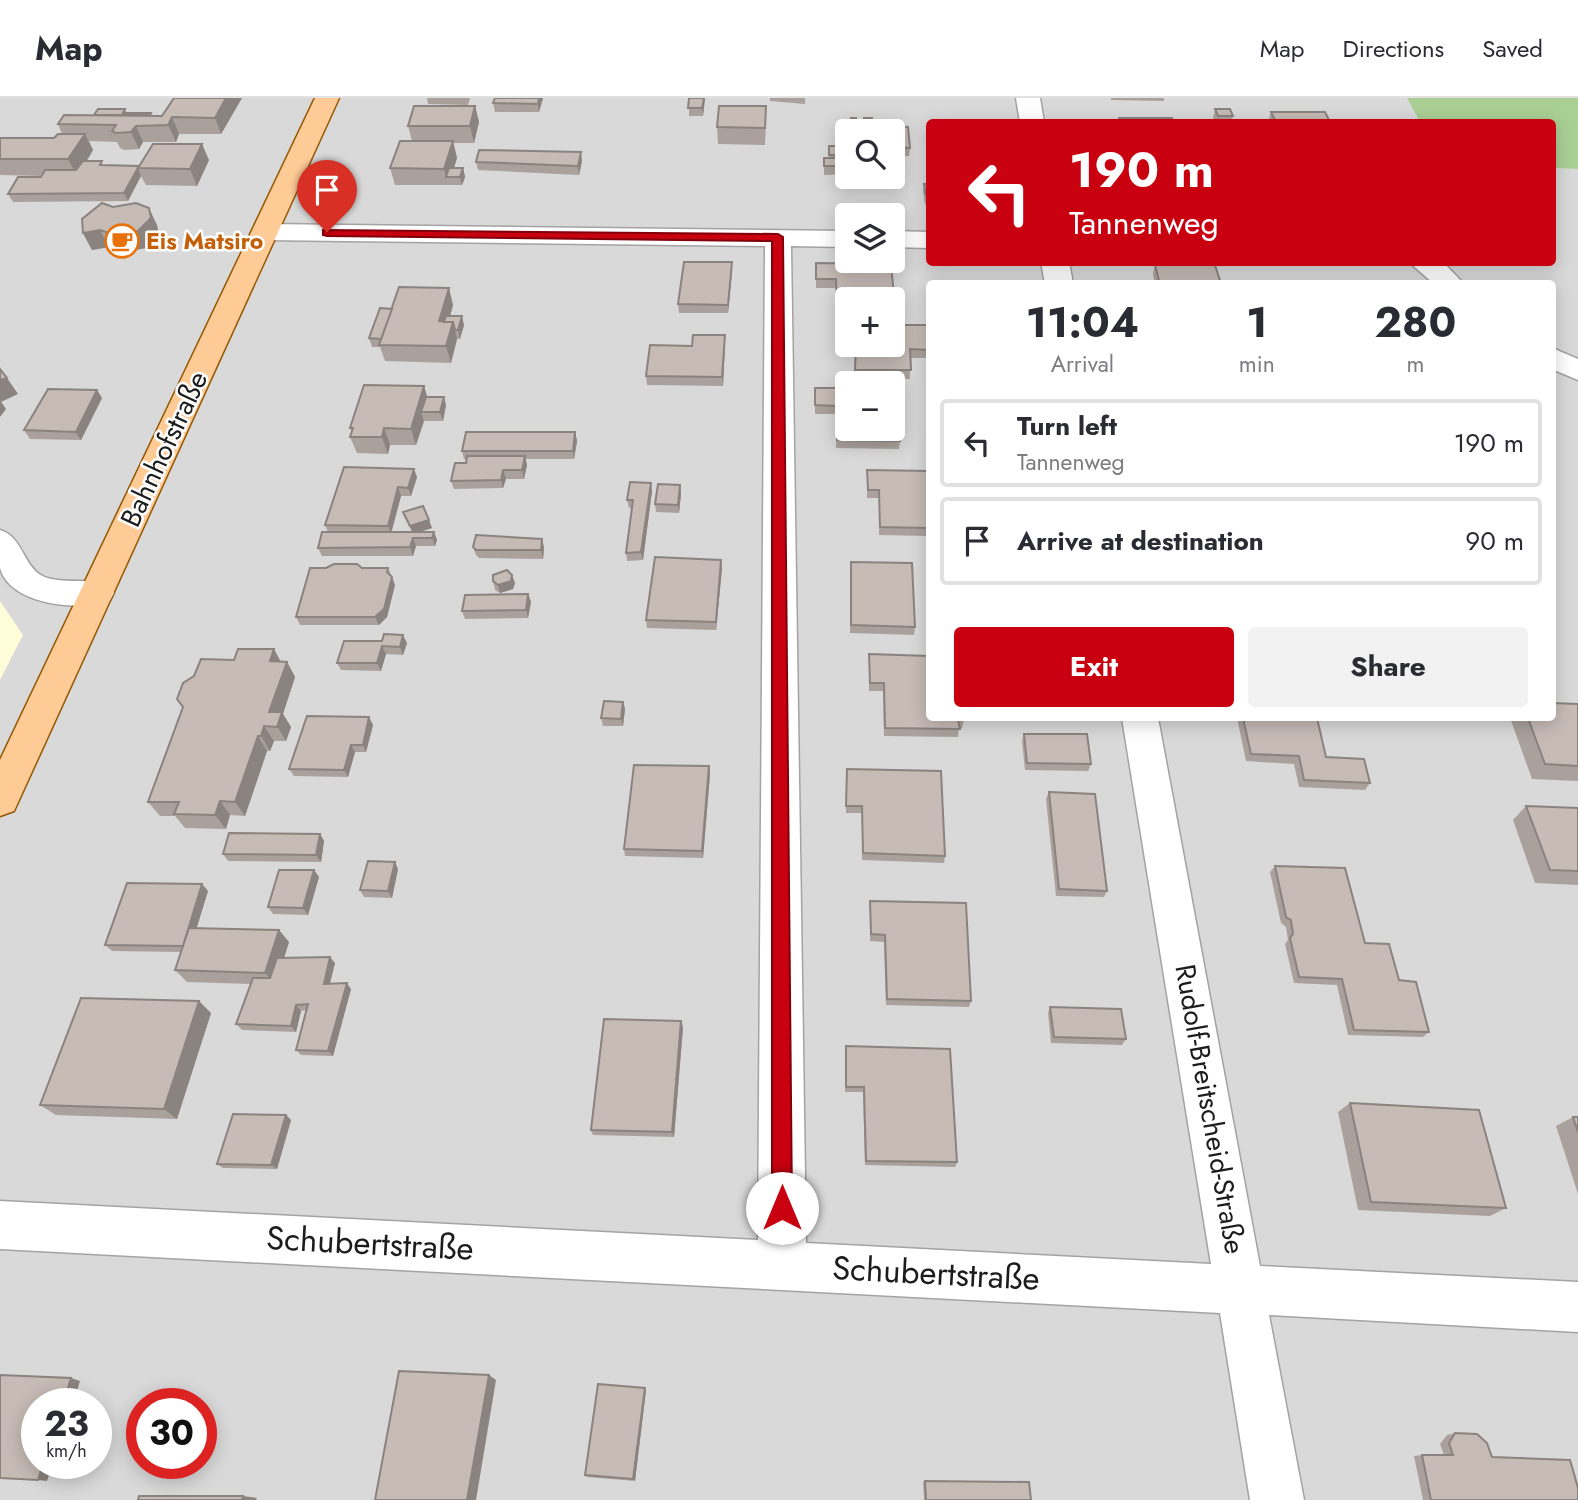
<!DOCTYPE html>
<meta charset="utf-8">
<style>
body{margin:0;font-family:Jost,sans-serif;background:#f2f2f3;color:#2b2b33;height:100vh;display:flex;flex-direction:column;font-size:26px;white-space:nowrap}
*{box-sizing:border-box;margin:0}
p{font-size:23px;color:#7c7c81}
.icon{flex:none;width:38px;height:38px;fill:none;stroke:currentColor;stroke-width:2;stroke-linecap:round;stroke-linejoin:round}
.map{position:relative;flex:1;overflow:hidden}
.side{position:absolute;left:926px;top:182px;width:630px;height:441px;display:flex;flex-direction:column;background:#fff;border-radius:7px;box-shadow:0 4px 18px #0003}
.side>*{flex:none}
.hud{position:absolute;left:926px;top:21px;width:630px;height:147px;border-radius:7px;box-shadow:0 4px 18px #0003;background:#c8000f;color:#fff;overflow:hidden}
.tools{position:absolute;left:835px;top:21px;display:grid;gap:14px}
.tools a{display:grid;place-items:center;width:70px;height:70px;border-radius:7px;background:#fff;box-shadow:0 4px 18px #0003;font-size:35px}
.speed{position:absolute;left:21px;top:1290px;display:flex;gap:14px;font-size:35px;font-weight:700;text-align:center}
.speed>*{display:grid;place-content:center;width:91px;height:91px;border-radius:50%;background:#fff;box-shadow:0 4px 18px #0003;line-height:1}
.speed small{font-size:18px;font-weight:400}
.speed .limit{border:10px solid #d22;background:#fff;color:#111}
.pin{position:absolute;display:grid;place-items:center;width:60px;height:60px;color:#fff;margin:-72px -30px;border-radius:50% 50% 50% 0;rotate:-45deg;box-shadow:0 0 7px #0007}
.pin .icon{rotate:45deg}
.me{position:absolute;width:77px;margin:-38px;rotate:0deg;stroke-linejoin:round;filter:drop-shadow(0 0 5px #0008)}
.turn{display:flex;align-items:center;gap:24px;height:147px;padding:0 28px;font-size:32px}
.turn .icon{width:91px;height:91px;stroke-width:2.5}
.turn b{display:block;font-size:49px;line-height:60px}
.eta{display:flex;justify-content:space-evenly;align-items:center;height:119px;text-align:center}
.eta b{font-size:42px;font-weight:700;line-height:49px}
.button{display:flex;gap:14px;margin-top:auto;padding:14px 28px}
.button a{flex:1;height:80px;border-radius:7px;background:#c8000f;color:#fff;font-size:28px;font-weight:700;line-height:80px;text-align:center}
.button a+a{background:#f2f2f3;color:#2b2b33}
ul{padding:0;list-style:none}
li{display:flex;align-items:center;gap:21px;height:88px;margin:0 14px 10px;padding:0 14px;border:4px solid #e1e1e2;border-radius:7px}
li div{flex:1}
li b{display:block;font-size:26px}
li em{font-style:normal}
header{display:flex;align-items:center;gap:42px;box-sizing:border-box;height:98px;padding:0 35px;background:#fff;border-bottom:2px solid #e1e1e2}
header strong{font-size:33px}
nav{display:flex;gap:38px;margin-inline-start:auto;font-size:24px}
.map>svg:first-child{display:block}
.residential{fill:#dad9d9;fill-rule:evenodd}
.education{fill:#fffcd9}
.forest{fill:#aacf95}
.lines{fill:none;stroke-linecap:round;stroke-linejoin:round}
.minor-casing{stroke:#a3a3a3;stroke-width:3}
.major-casing{stroke:#945800;stroke-width:3}
.minor{fill:#fff;fill-rule:evenodd}
.major{fill:#feca96;fill-rule:evenodd}
.wall{fill:#aaa19c}
.shaded-wall{fill:#8b837f}
.building{fill:#c6bbb5;stroke:#8b837f;stroke-width:2}
.route{fill:#c8000f;stroke:#82000a;stroke-width:2}
.labels{text-anchor:middle;dominant-baseline:central;stroke-width:5;stroke-linejoin:round;paint-order:stroke}
.far-food-label{font-size:23px;font-weight:bold;fill:#c56008;stroke:#fff;text-anchor:start}
.street-label{font-size:28px;fill:#1c1c1c;stroke:#fff}
.near-street-label{font-size:33px;fill:#1c1c1c;stroke:#fff}
</style>
<header>
<strong>Map</strong>
<nav><a>Map</a><a>Directions</a><a>Saved</a></nav>
</header>
<div class="map">
<svg width="1578" height="1402" viewBox="0 0 1578 1402">
<rect width="100%" height="100%" fill="#eee9e1"/>
<path class="residential" d="M0,0H1407L1420,24H929V164H1552V70L1578,71V1402H0ZM847,33H892V79H847ZM847,117H892V163H847ZM929,186H1552V620H929ZM847,201H892V247H847ZM847,285H892V331H847ZM37,1306H96V1365H37ZM142,1306H201V1365H142Z"/>
<path class="education" d="M0,503L23,537L0,582Z"/>
<path class="forest" d="M1407,0H1578V71L1552,70V24H1420Z"/>
<g class="lines">
<defs>
<g id="minor">
<path d="M1016,0H1040L1044,24H1020Z"/>
<path d="M265,126L847,133V149L791,148L806,1145L1211,1166L1122,620H1158L1260,1168L1578,1184V1234L1269,1217L1304,1402H1250L1220,1215L0,1151V1103L758,1142L765,148L265,142L256,140L252,134L256,128Z"/>
<path d="M892,133L929,134V150L892,149Z"/>
<path d="M1041,164H1069L1073,186H1045Z"/>
<path d="M1409,164H1443L1464,186H1434Z"/>
<path d="M1552,250L1578,261V282L1552,271Z"/>
<path d="M0,432C22,439 22,463 39,476C53,487 90,480 109,486L114,495L109,504C78,513 10,507 0,470C0,459 0,443 0,432Z"/>
</g>
<path id="major" d="M315,0H339L19,702L14,713L0,718V662Z"/>
</defs>
<use href="#minor" class="minor-casing"/>
<use href="#major" class="major-casing"/>
<use href="#minor" class="minor"/>
<use href="#major" class="major"/>
</g>
<g class="wall">
<path d="M174,0H242L221,36H179L176,44H143L139,51L124,52L120,50L117,44L89,43L93,52L87,63L104,67L139,68L209,62L197,88L146,87L141,78L128,103L13,104L8,96L42,78L0,77V40H54L62,36L58,26L125,11L127,15L162,18Z"/>
<path d="M427,0H470L468,7L428,6Z"/>
<path d="M543,0L539,14H495L493,5Z"/>
<path d="M689,0H705L703,18H689Z"/>
<path d="M770,0H805V6L770,3Z"/>
<path d="M1111,0H1164V3L1111,2Z"/>
<path d="M475,8L479,24L474,45H453L457,60L454,70H463L465,79L462,87H395L390,70L412,43L408,28Z"/>
<path d="M1215,11L1233,18L1231,24H1214L1213,20Z"/>
<path d="M1271,14L1330,24H1268Z"/>
<path d="M766,25L765,47L718,46L717,29Z"/>
<path d="M892,33L910,50L909,58H892Z"/>
<path d="M829,48H845V60H847V76L824,77V60H829Z"/>
<path d="M582,63L579,77L478,72L476,64Z"/>
<path d="M924,86H929V106H925L923,94Z"/>
<path d="M82,121L157,127L159,137L146,150L124,154L109,149L92,152L83,135Z"/>
<path d="M816,165L891,166L895,209V218H892V201H847V218H837L836,190H816Z"/>
<path d="M1155,167L1221,186H1155L1153,176Z"/>
<path d="M732,173L728,215H679L678,206Z"/>
<path d="M453,207L450,218L464,227L460,241H457L451,265L385,263L380,249H372L369,240L392,211Z"/>
<path d="M929,227V260H910V281L854,280L856,247Z"/>
<path d="M725,246L723,288L647,287L646,278Z"/>
<path d="M424,288L427,299L446,307L443,323H424L416,347H390L388,356L357,355L350,339L352,334L350,330Z"/>
<path d="M815,290L900,343L899,351L836,350L837,316H815Z"/>
<path d="M97,292L102,300L81,342L30,341L24,332Z"/>
<path d="M575,334L577,343L574,361H525L527,367L524,381H506L503,390L454,391L451,383L466,365L467,361H464L462,353Z"/>
<path d="M867,372L929,373V438L879,437V400H867Z"/>
<path d="M417,379L411,398H401L391,434H412L403,414L432,430L419,434H434L437,442L435,448H416L413,458H322L318,450L328,434L325,427Z"/>
<path d="M680,387L681,396L679,415L656,414L655,406Z"/>
<path d="M652,393L643,462L627,463L626,455L632,410H629L627,402Z"/>
<path d="M473,449H544L543,461L479,460L476,457Z"/>
<path d="M721,462L722,470L716,532L647,530L646,522Z"/>
<path d="M851,464L915,529L914,537L850,535Z"/>
<path d="M362,470H388L395,487L387,519L379,527H300L296,519Z"/>
<path d="M493,483L515,485L513,491L500,495L495,492Z"/>
<path d="M528,496L531,504L528,520L465,521L462,513Z"/>
<path d="M344,543L407,545L403,557L386,556L381,573L341,572L337,565Z"/>
<path d="M869,556L964,622L962,630H959L958,639L884,638L883,593H869Z"/>
<path d="M281,564H287L295,579L283,616L291,629L286,643H274L270,653H267L245,718L230,717L226,731L185,730L175,718H160L148,704L183,609L177,601Z"/>
<path d="M623,604L625,611L623,628H603L601,620Z"/>
<path d="M1578,606V683L1532,681L1510,620H1552Z"/>
<path d="M1237,620H1317L1326,659L1370,685L1365,692L1299,689L1294,666L1246,663Z"/>
<path d="M373,627L366,654H355L348,679L294,678L289,671Z"/>
<path d="M1024,636L1091,666L1088,673L1025,672L1022,643Z"/>
<path d="M709,668L710,676L703,760L625,758L624,751Z"/>
<path d="M846,678L945,758L944,765L862,762V715H846Z"/>
<path d="M1049,694L1107,793L1104,799L1056,798L1046,701Z"/>
<path d="M1526,708L1578,710V787L1535,785L1513,722Z"/>
<path d="M320,736L324,743L321,764L228,763L223,756Z"/>
<path d="M1275,768L1365,845L1399,882L1429,934L1423,939L1348,937L1337,887L1294,885L1285,846L1288,842L1286,829L1281,825L1270,774Z"/>
<path d="M398,771L392,800L364,799L360,792Z"/>
<path d="M314,772L319,779L308,817L273,816L268,809Z"/>
<path d="M208,793L196,831L289,844L284,860L335,865L330,886L351,891L333,958L301,957L296,952L306,912L301,913L296,934L242,932L236,926L251,886L187,884L175,872L181,854L112,853L105,847Z"/>
<path d="M870,803L971,903L969,909L886,907L884,844L870,843Z"/>
<path d="M1050,909L1126,941L1122,947L1051,945L1048,915Z"/>
<path d="M211,915L177,1021L56,1017L40,1007Z"/>
<path d="M683,929L674,1039L593,1037L591,1032Z"/>
<path d="M846,954L957,1064L955,1069L865,1067L863,994H845Z"/>
<path d="M1350,1005L1506,1110L1490,1118L1358,1112L1338,1014Z"/>
<path d="M286,1017L291,1022L277,1071L223,1070L217,1066Z"/>
<path d="M1573,1019H1578V1096L1556,1028Z"/>
<path d="M646,1292L635,1383L587,1379L585,1377Z"/>
<path d="M1455,1335L1492,1359L1578,1402H1423L1414,1358L1422,1357H1444L1440,1346L1447,1337Z"/>
<path d="M925,1383L1031,1402H924L923,1384Z"/>
</g>
<g class="shaded-wall">
<path d="M226,0H242L221,36L215,20Z"/>
<path d="M539,0H543L539,14L538,6Z"/>
<path d="M704,0H705L703,18L702,10Z"/>
<path d="M475,8L479,24L474,45L470,28Z"/>
<path d="M172,19L179,36L176,44L168,27Z"/>
<path d="M136,28L143,44L139,51L131,34Z"/>
<path d="M85,36L93,52L77,78L68,61Z"/>
<path d="M453,43L457,60L451,79H446L444,71Z"/>
<path d="M202,46L209,62L197,88L190,71Z"/>
<path d="M581,54L582,63L579,77L578,68Z"/>
<path d="M139,68L138,70L141,78L128,103L124,95Z"/>
<path d="M463,70L465,79L462,87L460,79Z"/>
<path d="M149,110L157,127L159,137L146,150L124,154L115,137Z"/>
<path d="M100,132L109,149L92,152L83,135Z"/>
<path d="M732,164V173L728,215V207Z"/>
<path d="M449,190L453,207L446,232L439,223Z"/>
<path d="M462,218L464,227L460,241L458,232Z"/>
<path d="M453,224L457,241L451,265L446,248Z"/>
<path d="M725,237V246L723,288L722,279Z"/>
<path d="M7,280L18,296L1,304L0,302V282Z"/>
<path d="M424,288L429,305L421,314L424,323L416,347L411,331Z"/>
<path d="M97,292L102,300L81,342L76,334Z"/>
<path d="M444,299L446,307L443,323L440,314Z"/>
<path d="M0,302L6,311L0,319Z"/>
<path d="M384,330L390,347L388,356L382,339Z"/>
<path d="M575,334L577,343L574,361L573,353Z"/>
<path d="M525,358L527,367L524,381L522,372Z"/>
<path d="M414,371L417,379L411,398L408,390Z"/>
<path d="M503,372L506,381L503,390L501,382Z"/>
<path d="M651,385L652,393L643,462L641,454Z"/>
<path d="M680,387L681,396L679,415L678,407Z"/>
<path d="M398,389L401,398L391,436L388,428Z"/>
<path d="M429,422L432,430L413,436L410,428Z"/>
<path d="M434,434L437,442L435,448L432,440Z"/>
<path d="M413,440L416,448L413,458L410,449Z"/>
<path d="M542,441L544,449L543,461L541,452Z"/>
<path d="M721,462L722,470L716,532V524Z"/>
<path d="M512,477L515,485L513,491L500,495L498,487Z"/>
<path d="M392,479L395,487L387,519L379,527L375,519Z"/>
<path d="M528,496L531,504L528,520L526,512Z"/>
<path d="M403,537L407,545L403,557L400,549Z"/>
<path d="M382,548L386,556L381,573L377,565Z"/>
<path d="M274,551L282,566L270,563Z"/>
<path d="M287,564L295,579L283,616L291,629L286,643L269,614Z"/>
<path d="M623,604L625,611L623,628L621,621Z"/>
<path d="M369,619L373,627L366,654L363,647Z"/>
<path d="M264,628L274,643L270,653L261,638Z"/>
<path d="M258,638L267,653L245,718L235,704Z"/>
<path d="M351,647L355,654L348,679L344,672Z"/>
<path d="M709,668L710,676L703,760L702,753Z"/>
<path d="M220,703L230,717L226,731L215,717Z"/>
<path d="M320,736L324,743L321,764L316,757Z"/>
<path d="M395,764L398,771L392,800L388,793Z"/>
<path d="M314,772L319,779L308,817L303,810Z"/>
<path d="M202,786L208,793L189,855L183,848Z"/>
<path d="M279,832L289,844L276,886L265,875Z"/>
<path d="M330,859L335,865L328,892L324,886Z"/>
<path d="M347,885L351,891L333,958L328,953Z"/>
<path d="M199,903L211,915L177,1021L164,1011Z"/>
<path d="M296,907L301,913L296,934L291,928Z"/>
<path d="M681,923L683,929L674,1039L672,1034Z"/>
<path d="M286,1017L291,1022L277,1071L271,1067Z"/>
<path d="M489,1277L496,1282L476,1402H467Z"/>
<path d="M71,1280L80,1283L73,1306H63Z"/>
<path d="M645,1290L646,1292L635,1383L633,1381Z"/>
<path d="M43,1365H53L47,1383L38,1382Z"/>
<path d="M243,1398L257,1400L256,1402H242Z"/>
</g>
<g class="building">
<path d="M174,0H226L215,20L172,19L168,27L136,28L131,34L116,35L112,33L116,27L58,26L64,17L162,18Z"/>
<path d="M495,0H539L538,6L493,5Z"/>
<path d="M689,0H704L702,10H688Z"/>
<path d="M414,8H475L470,28H408Z"/>
<path d="M719,8H766L765,30L717,29Z"/>
<path d="M98,11H125L123,15H151L150,17H94Z"/>
<path d="M1215,11H1230L1233,18H1218Z"/>
<path d="M1271,14H1325L1330,24H1276Z"/>
<path d="M851,20H856L857,24L864,25V20H872V33H850Z"/>
<path d="M1119,20H1172L1174,24H1120Z"/>
<path d="M882,28L908,29L910,50L892,49V33H882Z"/>
<path d="M58,36H85L68,61H0V40H54Z"/>
<path d="M400,43H453L444,71L390,70Z"/>
<path d="M153,46H202L190,71L138,70Z"/>
<rect x="829" y="48" width="16" height="9"/>
<path d="M479,52L581,54L578,68L476,64Z"/>
<rect x="824" y="60" width="23" height="8"/>
<path d="M83,63H102L100,67L139,68L124,95L8,96L18,79H41L45,72H76Z"/>
<path d="M449,70H463L460,79H446Z"/>
<path d="M924,86H929V97H926Z"/>
<path d="M102,105L113,109L136,105L149,110L151,120L138,133L115,137L100,132L83,135L82,121Z"/>
<path d="M684,164H732L728,207L678,206Z"/>
<path d="M816,165L891,166L895,209H892V201H847V209H837L836,181H816Z"/>
<path d="M1155,167H1215L1221,186H1160Z"/>
<path d="M399,189L449,190L439,223L453,224L446,248L379,247Z"/>
<path d="M380,210L392,211L381,241L369,240Z"/>
<path d="M446,218H462L458,232H455L453,224H444Z"/>
<path d="M892,227H929V252L910,251L911,272H855L856,247H892Z"/>
<path d="M693,237H725L722,279L646,278L650,247L692,248Z"/>
<path d="M0,271L7,280L0,282Z"/>
<path d="M364,287L424,288L411,331L384,330L382,339H350L353,330H350Z"/>
<path d="M815,290H847V331H892V291H898L900,343L837,342V308L815,307Z"/>
<path d="M48,291L97,292L76,334L24,332Z"/>
<path d="M426,299H444L440,314H421Z"/>
<path d="M466,334H575L573,353H462Z"/>
<path d="M467,358H525L522,372H503L501,382L451,383L455,365H466Z"/>
<path d="M344,369L414,371L408,390L398,389L388,428L325,427Z"/>
<path d="M867,372L929,373V430L880,429L879,392H868Z"/>
<path d="M630,384L651,385L641,454L626,455L633,402H627Z"/>
<path d="M658,386L680,387L678,407L655,406Z"/>
<path d="M423,408L429,422L410,428L403,414Z"/>
<path d="M322,434H434L432,440H413L410,449L318,450Z"/>
<path d="M476,437L542,441L541,452H476L473,449Z"/>
<path d="M655,459L721,462L716,524L646,522Z"/>
<path d="M851,464L912,465L915,529L851,527Z"/>
<path d="M334,466H357L362,470H388L387,474L392,479L384,511L375,519H296L310,470H326Z"/>
<path d="M507,472L512,477L511,483L498,487L493,483V477Z"/>
<path d="M528,496L526,512L462,513L465,497Z"/>
<path d="M384,536L403,537L400,549L382,548L377,565H337L344,543H382Z"/>
<path d="M238,551H274L270,563L287,564L269,614H282L277,629L264,628L261,638H258L235,704L220,703L215,717L174,716L179,704H148L183,609L177,601L183,585L194,578L201,561L234,562Z"/>
<path d="M869,556L929,558V620H963L964,622H958L960,631L885,630L884,585H870Z"/>
<path d="M604,603L623,604L621,621L601,620Z"/>
<path d="M1552,605L1578,606V668L1545,666L1528,620H1552Z"/>
<path d="M307,618L369,619L363,647H351L344,672L289,671Z"/>
<path d="M1243,620H1317L1326,659L1364,661L1370,685L1304,682L1299,658L1251,656Z"/>
<path d="M1024,636H1087L1091,666L1027,665Z"/>
<path d="M634,667L709,668L702,753L624,751Z"/>
<path d="M847,671L941,673L945,758L863,755L862,708H846Z"/>
<path d="M1049,694L1095,696L1107,793L1059,791Z"/>
<path d="M1526,708L1578,710V773L1550,772Z"/>
<path d="M229,735L320,736L316,757L223,756Z"/>
<path d="M368,763L395,764L388,793L360,792Z"/>
<path d="M1275,768L1345,770L1365,845L1389,846L1399,882L1416,884L1429,934L1354,932L1342,881L1299,879L1290,840L1293,836L1291,822L1286,819Z"/>
<path d="M279,772H314L303,810L268,809Z"/>
<path d="M127,785L202,786L183,848L105,847Z"/>
<path d="M870,803L966,805L971,903L887,901L885,837L871,836Z"/>
<path d="M189,830L279,832L265,875L175,872Z"/>
<path d="M330,859L324,886L347,885L328,953L296,952L308,906L296,907L291,928L236,926L253,880H270L277,860Z"/>
<path d="M81,900L199,903L164,1011L40,1007Z"/>
<path d="M1050,909L1121,911L1126,941L1054,939Z"/>
<path d="M604,921L681,923L672,1034L591,1032Z"/>
<path d="M846,948L950,951L957,1064L866,1063L864,989H846Z"/>
<path d="M1350,1005L1479,1012L1506,1110L1371,1104Z"/>
<path d="M233,1016L286,1017L271,1067L217,1066Z"/>
<path d="M1573,1019H1578V1034Z"/>
<path d="M399,1273L489,1277L467,1402H375Z"/>
<path d="M0,1277L71,1280L63,1306H37V1365H43L38,1382L0,1380Z"/>
<path d="M598,1286L645,1290L633,1381L585,1377Z"/>
<path d="M1455,1335L1477,1336L1487,1345L1492,1359L1570,1362L1578,1390V1402H1431L1422,1357H1453L1449,1345Z"/>
<path d="M925,1383L1029,1384L1031,1402H926Z"/>
<path d="M139,1398H243L242,1402H138Z"/>
</g>
<path class="route" d="M323,132L778,136L783,139L792,1110L789,1117L782,1120L775,1117L772,1110V143L327,138L323,137Z"/>
<defs>
<symbol id="cafe-ring" viewBox="-11 -11 22 22"><circle r="9.5" fill="#fff" stroke="#e8710a" stroke-width="1.5"/><path d="M-5.5-4.5H6V0H3Q3 3.5 0 3.5H-2.5Q-5.5 3.5-5.5 0ZM3-3.2v2h1.7v-2ZM-6 4.5H4V6H-6Z" fill="#e8710a"/></symbol>
</defs>
<g fill-rule="evenodd">
<use href="#cafe-ring" x="103" y="124" width="38" height="38"/>
</g>
<g class="labels">
<g class="far-food-label">
<text x="146" y="143">Eis Matsiro</text>
</g>
<g class="street-label">
<text transform="translate(164 351) rotate(-65)">Bahnhofstraße</text>
<text transform="translate(1210 1011) rotate(80)">Rudolf-Breitscheid-Straße</text>
</g>
<g class="near-street-label">
<text transform="translate(370 1145) rotate(3)">Schubertstraße</text>
<text transform="translate(936 1175) rotate(3)">Schubertstraße</text>
</g>
</g>
</svg>
<div class="tools">
<a><svg class="icon" aria-label="search" viewBox="0 0 24 24"><circle cx="10" cy="10" r="6"/><path d="M15 15l6 6"/></svg></a>
<a><svg class="icon" aria-label="layers" viewBox="0 0 24 24"><path d="M12 4l9 5-9 5-9-5zM3 14l9 5 9-5"/></svg></a>
<a>+</a>
<a>−</a>
</div>
<div class="speed"><div>23<small>km/h</small></div><div class="limit">30</div></div>
<div class="pin" style="left:327px;top:134px;background:#d93025"><svg class="icon" aria-label="arrive" viewBox="0 0 24 24"><path d="M6 21V4h12l-3 4 3 4H6"/></svg></div>
<svg class="me" style="left:782px;top:1110px" viewBox="-20 -20 40 40"><circle r="19" fill="#fff"/><path d="M0-13L10 11 0 6-10 11z" fill="#c8000f"/></svg>
<div class="hud">
<div class="turn"><svg class="icon" aria-label="left" viewBox="0 0 24 24"><path d="M17 20v-9H6M10 6l-5 5 5 5"/></svg><div><b>190 m</b>Tannenweg</div></div>
</div>
<section class="side">
<div class="eta">
<div><b>11:04</b><p>Arrival</p></div>
<div><b>1</b><p>min</p></div>
<div><b>280</b><p>m</p></div>
</div>
<ul>
<li><svg class="icon" aria-label="left" viewBox="0 0 24 24"><path d="M17 20v-9H6M10 6l-5 5 5 5"/></svg><div><b>Turn left</b><p>Tannenweg</p></div><em>190 m</em></li>
<li><svg class="icon" aria-label="arrive" viewBox="0 0 24 24"><path d="M6 21V4h12l-3 4 3 4H6"/></svg><div><b>Arrive at destination</b></div><em>90 m</em></li>
</ul>
<div class="button"><a>Exit</a><a>Share</a></div>
</section>
</div>
